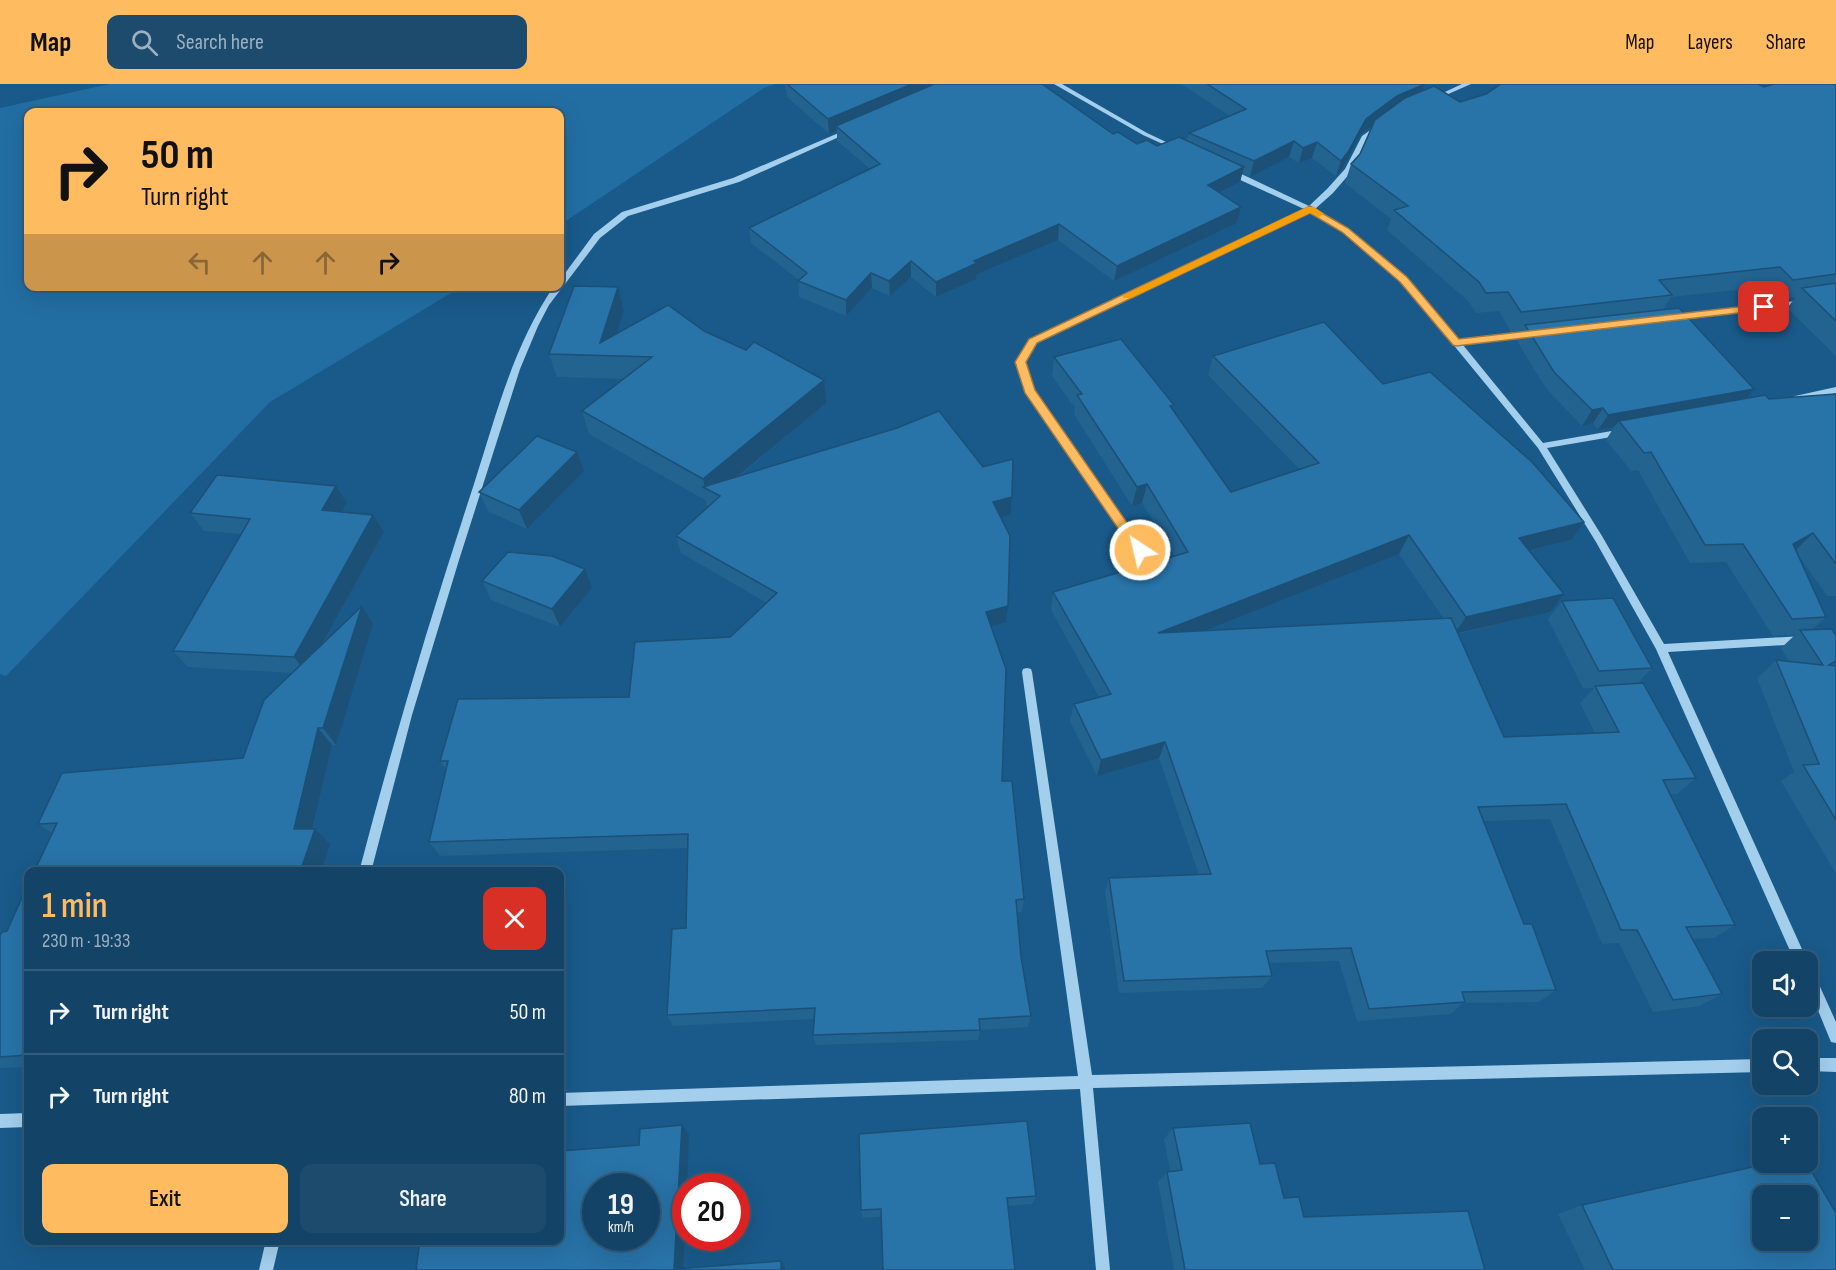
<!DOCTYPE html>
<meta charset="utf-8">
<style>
body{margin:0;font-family:"Sofia Sans Condensed",sans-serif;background:#1c4b6e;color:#f1f3f6;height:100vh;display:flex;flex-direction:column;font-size:22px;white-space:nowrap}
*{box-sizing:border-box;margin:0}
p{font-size:20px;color:#9db0c0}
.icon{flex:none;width:33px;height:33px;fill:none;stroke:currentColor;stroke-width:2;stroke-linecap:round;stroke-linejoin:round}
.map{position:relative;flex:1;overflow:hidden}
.sheet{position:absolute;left:24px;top:783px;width:540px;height:378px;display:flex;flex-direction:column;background:#134468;border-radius:12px;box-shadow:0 6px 24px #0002,0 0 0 2px #325c7c}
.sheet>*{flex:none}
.top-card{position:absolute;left:24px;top:24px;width:540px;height:183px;border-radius:12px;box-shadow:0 6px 24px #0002,0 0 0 2px #325c7c;background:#ffbb5f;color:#111;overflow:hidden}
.fabs{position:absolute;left:1752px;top:867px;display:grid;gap:12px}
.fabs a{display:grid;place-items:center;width:66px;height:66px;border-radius:12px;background:#134468;box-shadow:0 6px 24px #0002,0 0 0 2px #325c7c;font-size:30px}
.speed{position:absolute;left:582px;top:1089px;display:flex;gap:12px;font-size:30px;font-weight:700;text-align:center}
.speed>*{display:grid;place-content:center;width:78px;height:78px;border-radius:50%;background:#134468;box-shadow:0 6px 24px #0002,0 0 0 2px #325c7c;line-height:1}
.speed small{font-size:15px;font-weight:400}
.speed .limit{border:9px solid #d22;background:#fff;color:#111}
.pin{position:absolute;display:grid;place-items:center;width:51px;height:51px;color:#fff;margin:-26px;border-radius:12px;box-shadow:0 3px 9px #0006}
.me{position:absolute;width:66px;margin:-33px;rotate:325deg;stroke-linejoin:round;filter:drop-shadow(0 0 4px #0008)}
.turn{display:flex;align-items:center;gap:21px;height:126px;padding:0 18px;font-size:27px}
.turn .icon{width:78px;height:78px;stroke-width:2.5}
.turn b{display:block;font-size:42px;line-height:51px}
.lanes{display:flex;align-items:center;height:57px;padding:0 18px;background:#0003;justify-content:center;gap:30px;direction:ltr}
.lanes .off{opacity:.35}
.round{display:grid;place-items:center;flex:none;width:63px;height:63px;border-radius:12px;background:#1c4b6e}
.head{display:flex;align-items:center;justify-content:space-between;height:102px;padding:0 18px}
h1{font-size:36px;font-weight:600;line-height:45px;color:#ffbb5f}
.cta{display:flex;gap:12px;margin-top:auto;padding:12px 18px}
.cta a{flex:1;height:69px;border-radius:12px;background:#ffbb5f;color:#111;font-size:24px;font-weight:600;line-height:69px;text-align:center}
.cta a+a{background:#1c4b6e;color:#f1f3f6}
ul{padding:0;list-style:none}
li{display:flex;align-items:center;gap:18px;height:84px;padding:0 18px;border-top:2px solid #325c7c}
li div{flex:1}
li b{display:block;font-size:22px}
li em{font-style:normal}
header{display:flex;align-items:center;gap:36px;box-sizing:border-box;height:84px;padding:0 30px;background:#ffbb5f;color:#111}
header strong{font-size:28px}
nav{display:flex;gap:33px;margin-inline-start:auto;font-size:21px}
.search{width:420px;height:54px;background:#1c4b6e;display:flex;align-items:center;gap:15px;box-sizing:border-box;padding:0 21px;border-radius:12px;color:#9db0c0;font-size:22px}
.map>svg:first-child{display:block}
.green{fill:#226ea3}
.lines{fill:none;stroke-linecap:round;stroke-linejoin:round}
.minor{fill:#a3cfed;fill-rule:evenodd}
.wall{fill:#226390;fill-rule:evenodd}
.shaded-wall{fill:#1c5076}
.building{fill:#2873a8;stroke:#1c5076;stroke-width:1.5;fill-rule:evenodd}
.route{fill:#ffbb5f;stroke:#a67a3e;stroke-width:1.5}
.slow{fill:#f59e0b}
</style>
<header>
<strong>Map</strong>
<div class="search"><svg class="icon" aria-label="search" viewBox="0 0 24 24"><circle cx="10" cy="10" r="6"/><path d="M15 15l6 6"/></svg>Search here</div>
<nav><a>Map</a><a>Layers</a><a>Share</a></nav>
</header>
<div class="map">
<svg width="1836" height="1186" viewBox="0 0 1836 1186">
<rect width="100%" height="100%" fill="#195a8a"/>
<path class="green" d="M110,0H775L764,4L560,141V28H28V202L461,203L270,318L6,592L0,590V24Z"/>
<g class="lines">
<g class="minor">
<path d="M1054,0H1062L1147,49L1181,65L1176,66L1143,51Z"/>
<path d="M1462,0H1471L1437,15L1432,14Z"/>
<path d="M1379,40L1384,41L1367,54L1351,88L1333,109L1315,125L1348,144L1407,193L1459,256L1537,248L1538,250L1534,253L1463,261L1543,359L1623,345L1626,346L1627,348L1623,351L1547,364L1602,452L1664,560L1803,552L1807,553L1808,556L1807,559L1803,560L1668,568L1806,874L1808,878V880V878H1795L1656,565L1596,458L1538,364L1401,197L1342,148L1310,128L1036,259L1025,278L1033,306L1143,463L1145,466L1143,469H1137L1025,306L1017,278L1030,255L1304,125L1225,89V85H1231L1309,122L1327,105L1345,85L1362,52Z"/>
<path d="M848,45L851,47L850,48L739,98L628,132L600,154L549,221L538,242L520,285L459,476L412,631L371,788H359C393,657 432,528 474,400C496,332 513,262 554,202H560V196L594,150L622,128L733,94Z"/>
<path d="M1805,216L1809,218L1808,220L1674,237L1670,234L1674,231Z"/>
<path d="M1836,303V309L1795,318L1791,315L1795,312Z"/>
<path d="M1027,584L1031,585L1032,588L1092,991L1762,975V988L1093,1004L1110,1186H1096L1080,1005L560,1022V1009L1078,992L1022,588L1023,585Z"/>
<path d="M1808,883L1812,885L1836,938V959L1831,958L1808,902Z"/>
<path d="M1808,974H1836V988L1808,987Z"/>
<path d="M28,1029V1043L0,1044V1030Z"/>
<path d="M266,1156H280L273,1186H259Z"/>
</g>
</g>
<g class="wall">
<path d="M785,0H1042L1113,50L1137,60L1157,62L1187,57L1189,49L1230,32L1181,0H1425L1422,7L1460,18L1836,0V272L1787,224L1796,213L1779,215L1765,203L1671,213L1663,226L1754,305L1747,314L1769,315L1836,310V512H1827L1796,468L1826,533L1812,546L1836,580L1834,582H1836V790L1781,697L1794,688L1757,594L1776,576L1789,578L1781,564L1795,551L1773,552L1726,478L1690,479L1638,386L1631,387L1606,356L1614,343L1598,346L1593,339L1582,342L1545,303L1517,257L1523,246L1511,248L1499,227L1476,229L1469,218L1387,146L1391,135L1345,99L1351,80L1360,70L1373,41L1361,50L1343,84L1336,92L1312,74L1299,79L1289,73L1250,93L1242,89L1240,98L1220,109L1241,123L1237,139L1114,197L1058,156L977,190L976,195L936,213L911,193L890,212L872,204L846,232L799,213L798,197L799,196L751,159L749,144L870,85L837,57V47L829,50L787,13Z"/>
<path d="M618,203L624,226L617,250L704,247L826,319L738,393L1010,431L1001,433L1006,538L991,543L1002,697L1024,815L1022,828H1017L1021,873L1031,932L1028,943L980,946L978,956L816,961L813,951L814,935L673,942L667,931L686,844L687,764L440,772L429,758L446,686L440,677L629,613L730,553L767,519L681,469L676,452L709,422L707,421L705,416L589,350L582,327L623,295L557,293L549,270Z"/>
<path d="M1213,272L1383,300L1571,456L1529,467L1564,510L1550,528L1458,550L1504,653L1595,649L1580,619L1594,604H1583L1548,535L1562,517L1652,584L1637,600L1696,694L1677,710H1671L1735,841L1714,854L1692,855L1722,910L1700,922L1653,928L1619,859L1602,860L1550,735L1484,737L1524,840L1556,906L1539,918L1463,919L1451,930L1357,937L1339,877L1269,879L1272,892L1262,904L1119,909L1105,808L1109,794L1199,791L1159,674L1097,692L1070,637L1074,620L1099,613L1051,526L1053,508L1174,472L1142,419L1132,422L1074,330L1075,324L1052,292L1054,273L1173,326L1231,408L1299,385L1208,291ZM1399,470L1444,535L1203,547Z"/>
<path d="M577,368L584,387L527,445L488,427L479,408Z"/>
<path d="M336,402L347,419L342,428L373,431L384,448L323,559L373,540L336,661H332L313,745L330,760L321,788H34L52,749L38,740L243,674L292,589L188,583L173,567L241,450L204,447L190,429Z"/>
<path d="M482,497L592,504L560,543L491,516Z"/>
<path d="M28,800V983L0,984V851L7,847Z"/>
<path d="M1173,1044L1260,1080L1284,1114L1304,1133L1485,1186H1174L1158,1098L1167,1088L1170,1087L1164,1055Z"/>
<path d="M1036,1112L1032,1120L863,1134L861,1126Z"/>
<path d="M1582,1121L1836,1186H1585L1558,1130Z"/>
</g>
<g class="shaded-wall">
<path d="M912,0H947L836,42L837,47L829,50L828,35Z"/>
<path d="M1425,0L1419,16L1392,27L1361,50L1343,84L1336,92L1341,77L1366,35L1397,12Z"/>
<path d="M1294,57L1289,73L1250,93L1254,77Z"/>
<path d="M1317,58L1312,74L1299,79L1303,64Z"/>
<path d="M1244,83L1240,98L1205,116L1208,101Z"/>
<path d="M1241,123L1237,139L1114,197L1117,182Z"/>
<path d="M1059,140L1058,156L977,190L976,195L936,213V198L974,177Z"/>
<path d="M911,177V193L890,212L889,197Z"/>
<path d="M871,189L872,204L846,232V216Z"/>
<path d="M618,203L624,226L610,272L600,259Z"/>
<path d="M824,296L826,319L716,410L705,404L703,395Z"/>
<path d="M1754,305L1742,321L1619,337L1614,343L1598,346L1608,331Z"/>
<path d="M1603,324L1593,339L1582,342L1592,326Z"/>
<path d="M577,368L584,387L527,445L519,426Z"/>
<path d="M1147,400L1142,419L1132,422L1137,403Z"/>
<path d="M336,402L347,419L333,443L322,426Z"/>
<path d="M1012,413L1010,431L991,436L993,418Z"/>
<path d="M373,431L384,448L306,589L294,573Z"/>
<path d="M1584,438L1571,456L1507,472L1519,454Z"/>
<path d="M1813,449L1795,467L1793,460Z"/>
<path d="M1409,451L1399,470L1153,567L1158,549Z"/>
<path d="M585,485L592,504L560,543L552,525Z"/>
<path d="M1564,510L1550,528L1454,550L1466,533Z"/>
<path d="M362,522L373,540L336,661L323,644Z"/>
<path d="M1008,522L1006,538L984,545L986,528Z"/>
<path d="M318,644L332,661L309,760L294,745Z"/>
<path d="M1165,658L1159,674L1097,692L1101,676Z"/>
<path d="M315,745L330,760L321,788H300Z"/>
<path d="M682,1041L689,1051L687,1102H686V1128L683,1186L674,1185Z"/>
<path d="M781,1177L785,1183V1186H781Z"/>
</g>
<g class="building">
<path d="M787,0H912L828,35Z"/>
<path d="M934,0H1042L1113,50L1118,48L1137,60L1147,56L1157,62L1179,53L1244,83L1208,101L1241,123L1117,182L1059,140L974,177L977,179L936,198L911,177L889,197L871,189L846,216L798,197L807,189L749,144L880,80L836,42Z"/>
<path d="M1207,0H1425L1397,12L1366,35L1348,68L1341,77L1317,58L1303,64L1294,57L1254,77L1189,49L1246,25Z"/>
<path d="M1501,0H1758L1764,3L1774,0H1836V190L1793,196L1780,183L1659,196L1672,211L1521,228L1508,208L1486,209L1479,198L1394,126L1408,122L1351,80L1360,70L1375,36L1405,14L1434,2L1460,18L1486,10Z"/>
<path d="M1836,199V237L1802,204Z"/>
<path d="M574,202L618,203L600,259L668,221L704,247L746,266L754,258L824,296L703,395L582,327L652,273L549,270Z"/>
<path d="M1679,224L1754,305L1608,331L1603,324L1592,326L1554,288L1525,241Z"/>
<path d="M1324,238L1383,300L1430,288L1532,378L1584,438L1519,454L1564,510L1466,533L1409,451L1158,549L1451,534L1504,653L1619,648L1595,602L1643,599L1696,694L1663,696L1735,841L1686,843L1722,910L1673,916L1637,846H1621L1566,720L1478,723L1524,840H1532L1556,906L1462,908L1465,918L1369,925L1351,864L1266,867L1272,892L1124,897L1109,794L1211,790L1165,658L1101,676L1074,620L1111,610L1053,508L1188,468L1147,400L1137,403L1077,311L1082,310L1054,273L1121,255L1174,321L1170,322L1231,408L1319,379L1213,272Z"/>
<path d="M1836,310V480L1813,449L1793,460L1826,533L1792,535L1743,460L1705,461L1651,368L1644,369L1619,337L1765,311L1769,315Z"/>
<path d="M939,327L983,383L1013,375L1012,413L993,418L1010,452L1008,522L986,528L1006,585L1002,697H1012L1024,815L1016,816L1021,873L1031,932L979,935L980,946L813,951L815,924L667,931L672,845L686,844L688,750L429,758L448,677H440L458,615L629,613L635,558L730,553L777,509L676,452L720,412L703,403L897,344Z"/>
<path d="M537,352L577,368L519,426L479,408Z"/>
<path d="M217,391L336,402L322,426L373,431L294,573L173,567L250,435L190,429Z"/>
<path d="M508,468L552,472L585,485L552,525L482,497Z"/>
<path d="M1613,514L1652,584L1599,587L1562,517Z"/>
<path d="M362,522L323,644H318L294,745H315L300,788H34L57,739L38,740L62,689L243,674L264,616Z"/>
<path d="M1832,545L1836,552V577L1829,581L1836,582V736L1803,681L1819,680L1776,576L1823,581L1800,546Z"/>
<path d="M28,800V971L0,973V851L2,848L7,847Z"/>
<path d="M1027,1037L1036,1112L1007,1114L1015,1186H883L881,1125L861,1126L859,1050Z"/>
<path d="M1250,1039L1260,1080L1275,1079L1284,1114L1299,1113L1304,1133L1468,1127L1485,1186H1185L1167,1088L1182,1086L1173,1044Z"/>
<path d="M682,1041L674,1185L781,1177V1186H416L420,1156H560V1067L639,1061L640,1045ZM596,1102H646V1154H596Z"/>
<path d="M1775,1078H1806L1836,1129V1186H1613L1582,1121ZM1762,1112H1808V1156H1762Z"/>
</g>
<path class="route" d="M1310,122L1348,144L1407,193L1459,255L1764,220L1769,223L1764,226L1456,262L1453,261L1400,198L1342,148L1310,129L1037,259L1026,278L1035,306L1146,466L1140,470L1135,469L1025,309L1015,278L1029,255Z"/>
<path class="slow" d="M1307,123H1314L1324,130L1319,133L1310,129L1131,214H1124L1122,212Z"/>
</svg>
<div class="fabs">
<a><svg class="icon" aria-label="sound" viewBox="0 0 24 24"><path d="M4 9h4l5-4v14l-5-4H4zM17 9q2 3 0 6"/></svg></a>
<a><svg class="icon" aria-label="search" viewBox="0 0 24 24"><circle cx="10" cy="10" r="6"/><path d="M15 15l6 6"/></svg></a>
<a>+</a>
<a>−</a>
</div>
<div class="speed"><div>19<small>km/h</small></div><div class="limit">20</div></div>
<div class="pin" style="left:1764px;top:223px;background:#d93025"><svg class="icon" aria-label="arrive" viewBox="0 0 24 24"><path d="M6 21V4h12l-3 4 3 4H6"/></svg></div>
<svg class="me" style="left:1140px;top:466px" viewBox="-20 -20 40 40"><circle r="17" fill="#ffbb5f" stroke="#fff" stroke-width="3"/><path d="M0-11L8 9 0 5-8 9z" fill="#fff"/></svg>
<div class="top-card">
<div class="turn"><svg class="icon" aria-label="right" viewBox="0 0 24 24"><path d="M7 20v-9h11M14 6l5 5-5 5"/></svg><div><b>50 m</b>Turn right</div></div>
<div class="lanes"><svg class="icon off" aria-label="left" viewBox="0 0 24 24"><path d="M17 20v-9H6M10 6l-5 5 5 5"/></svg><svg class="icon off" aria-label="ahead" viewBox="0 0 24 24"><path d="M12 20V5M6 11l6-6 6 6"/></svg><svg class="icon off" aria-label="ahead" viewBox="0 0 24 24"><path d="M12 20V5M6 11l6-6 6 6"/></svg><svg class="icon" aria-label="right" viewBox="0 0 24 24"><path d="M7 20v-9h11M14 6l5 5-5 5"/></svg></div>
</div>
<section class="sheet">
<div class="head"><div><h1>1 min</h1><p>230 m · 19:33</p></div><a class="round" style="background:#d93025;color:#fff"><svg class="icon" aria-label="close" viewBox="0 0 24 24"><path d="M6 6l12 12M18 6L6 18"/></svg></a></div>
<ul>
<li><svg class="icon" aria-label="right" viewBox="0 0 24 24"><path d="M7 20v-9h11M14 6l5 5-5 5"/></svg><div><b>Turn right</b></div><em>50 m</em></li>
<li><svg class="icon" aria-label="right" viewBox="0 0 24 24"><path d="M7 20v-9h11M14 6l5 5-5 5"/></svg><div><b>Turn right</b></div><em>80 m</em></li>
</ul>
<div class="cta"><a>Exit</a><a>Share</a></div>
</section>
</div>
